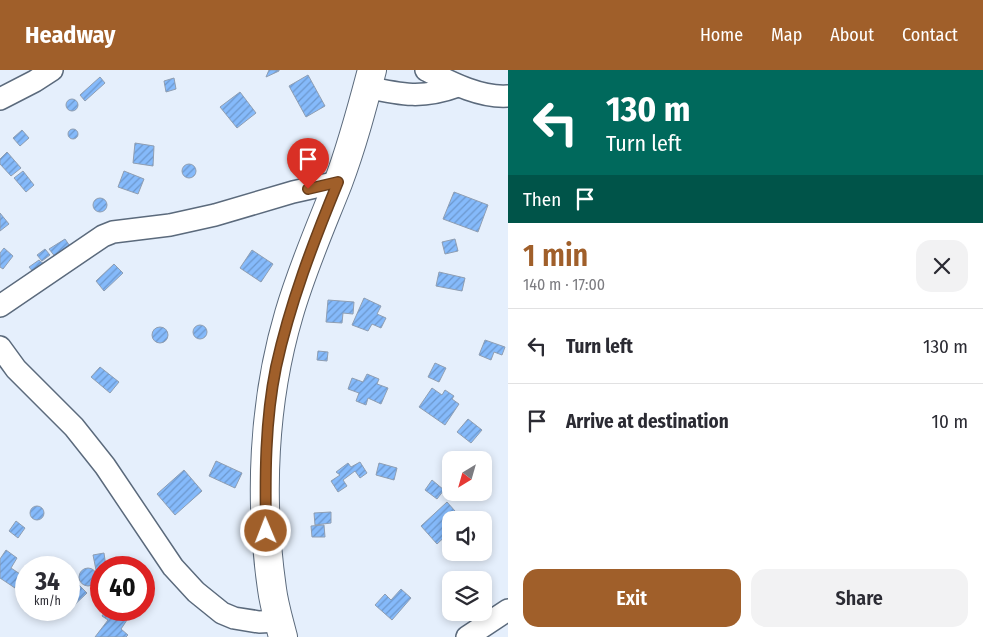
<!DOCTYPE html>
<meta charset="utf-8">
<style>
body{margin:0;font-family:"Fira Sans Condensed",sans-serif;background:#f2f2f3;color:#2b2b33;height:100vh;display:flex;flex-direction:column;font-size:19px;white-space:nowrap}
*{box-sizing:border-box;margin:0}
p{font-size:16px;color:#7c7c81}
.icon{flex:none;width:28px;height:28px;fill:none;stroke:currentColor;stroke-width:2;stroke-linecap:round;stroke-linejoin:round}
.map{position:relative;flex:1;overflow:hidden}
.details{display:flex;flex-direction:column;background:#fff;width:475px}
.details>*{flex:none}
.top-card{background:#00695c;color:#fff;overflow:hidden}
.needle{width:32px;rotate:217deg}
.controls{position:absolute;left:442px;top:381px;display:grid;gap:10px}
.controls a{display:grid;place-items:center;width:50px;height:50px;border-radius:10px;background:#fff;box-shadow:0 2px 8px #0003;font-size:25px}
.speed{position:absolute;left:15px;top:486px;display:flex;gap:10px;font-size:25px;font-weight:700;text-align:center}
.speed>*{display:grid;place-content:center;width:65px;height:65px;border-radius:50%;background:#fff;box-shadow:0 2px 8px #0003;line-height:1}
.speed small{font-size:12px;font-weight:400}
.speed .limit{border:8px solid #d22;background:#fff;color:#111}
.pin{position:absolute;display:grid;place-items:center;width:42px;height:42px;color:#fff;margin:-51px -21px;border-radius:50% 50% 50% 0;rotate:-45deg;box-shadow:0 0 5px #0007}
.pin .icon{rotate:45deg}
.me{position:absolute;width:55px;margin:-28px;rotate:359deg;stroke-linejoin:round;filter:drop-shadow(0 0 4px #0008)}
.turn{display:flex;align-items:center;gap:18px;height:105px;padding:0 15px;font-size:22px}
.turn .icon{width:65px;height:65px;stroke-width:2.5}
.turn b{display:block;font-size:35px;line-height:42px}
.then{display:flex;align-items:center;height:48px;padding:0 15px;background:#0003;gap:10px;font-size:19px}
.round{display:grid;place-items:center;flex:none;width:52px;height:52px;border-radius:15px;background:#f2f2f3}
.headline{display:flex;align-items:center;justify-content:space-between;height:85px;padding:0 15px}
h1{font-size:30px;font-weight:600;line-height:38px;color:#a05f2a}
.action{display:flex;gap:10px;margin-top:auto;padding:10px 15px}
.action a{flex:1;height:58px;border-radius:15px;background:#a05f2a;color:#fff;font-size:20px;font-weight:600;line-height:58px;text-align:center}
.action a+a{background:#f2f2f3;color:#2b2b33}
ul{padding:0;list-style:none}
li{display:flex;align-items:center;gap:15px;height:75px;padding:0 15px;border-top:1px solid #e1e1e2}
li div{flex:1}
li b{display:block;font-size:19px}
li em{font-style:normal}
header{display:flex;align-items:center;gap:30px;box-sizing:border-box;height:70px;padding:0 25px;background:#a05f2a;color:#fff}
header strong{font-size:24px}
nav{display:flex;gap:28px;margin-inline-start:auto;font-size:18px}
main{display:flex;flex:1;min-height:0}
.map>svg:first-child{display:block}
.building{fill:url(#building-hatch);stroke:#8f9eb2}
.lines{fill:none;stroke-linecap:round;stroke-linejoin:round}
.street-casing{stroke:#5b6a7c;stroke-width:24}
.secondary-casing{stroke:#5b6a7c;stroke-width:30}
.street{stroke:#fff;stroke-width:21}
.secondary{stroke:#fff;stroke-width:28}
.route-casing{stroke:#683e1b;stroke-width:12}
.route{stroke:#a05f2a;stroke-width:9}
</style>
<header>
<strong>Headway</strong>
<nav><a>Home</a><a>Map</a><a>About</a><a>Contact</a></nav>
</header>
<main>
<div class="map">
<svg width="508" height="567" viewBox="0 0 508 567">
<defs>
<pattern id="building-hatch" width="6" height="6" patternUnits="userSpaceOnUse" patternTransform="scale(1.25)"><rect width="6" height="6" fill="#85bafb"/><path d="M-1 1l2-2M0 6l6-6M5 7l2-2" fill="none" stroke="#6c97cc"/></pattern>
</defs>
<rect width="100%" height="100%" fill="#e5effc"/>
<g class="building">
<path d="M269,0H279V1L266,7Z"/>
<path d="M308,5L325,36L306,47L289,16Z"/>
<path d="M100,7L105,13L85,31L80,25Z"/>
<path d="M174,8L176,19L166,22L164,11Z"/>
<path d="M240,22L256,43L237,58L220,37Z"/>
<circle cx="72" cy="35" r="6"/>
<circle cx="73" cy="64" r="5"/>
<path d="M22,60L29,68L20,76L13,68Z"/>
<path d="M135,73L154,76L153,96L133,93Z"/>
<path d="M7,82L21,98L11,106L0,94V89Z"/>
<circle cx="189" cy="101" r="7"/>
<path d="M23,101L34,115L26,122L14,108Z"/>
<path d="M124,101L144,109L138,124L118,117Z"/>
<path d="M454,122L488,135L478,162L443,149Z"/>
<circle cx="100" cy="135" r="7"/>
<path d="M0,143L9,154L0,161Z"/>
<path d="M65,169L72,179L57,189L49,179Z"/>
<path d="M455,169L458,181L445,184L442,172Z"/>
<path d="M4,178L13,186L3,199L0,197V183Z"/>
<path d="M45,179L50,185L42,191L37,185Z"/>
<path d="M252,180L273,194L261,212L240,198Z"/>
<path d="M39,190L45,195L34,203L29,197Z"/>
<path d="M114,194L123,203L104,221L96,211Z"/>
<path d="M439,202L465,208L462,221L436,216Z"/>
<path d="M364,228L381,236L377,244L386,248L381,258L372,254L368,261L352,255Z"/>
<path d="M328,230L354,232L353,244L343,243L342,253L326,252Z"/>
<circle cx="200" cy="262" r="7"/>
<circle cx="160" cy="265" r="8"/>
<path d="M485,270L505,277L502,285L494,282L491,290L479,285Z"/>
<path d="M318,281L328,282L327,291L317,290Z"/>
<path d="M435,293L446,298L439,312L428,307Z"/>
<path d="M100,297L119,312L110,323L91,307Z"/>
<path d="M367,304L379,309L377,314L388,318L381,334L368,328L366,335L356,331L359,323L348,319L352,308L363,312Z"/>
<path d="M432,318L442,325L445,320L454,326L452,329L459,334L445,355L419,337Z"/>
<path d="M468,349L482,360L471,373L457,362Z"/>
<path d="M216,391L242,403L235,418L209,406Z"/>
<path d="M360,392L367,403L360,408L355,401L343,410L347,416L338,422L331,411L340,405L336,402L348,393L351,397Z"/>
<path d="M379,393L397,398L394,410L376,405Z"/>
<path d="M184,400L202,421L175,445L157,424Z"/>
<path d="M432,410L444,420L437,429L425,420Z"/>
<path d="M447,432L463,450H451V461L437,474L421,456Z"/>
<circle cx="37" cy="443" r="7"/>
<path d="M331,442V453L315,455L314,443Z"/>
<path d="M16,451L25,458L18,468L9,461Z"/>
<path d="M324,455L325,467H312L311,456Z"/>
<path d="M6,480L17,488L11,498L23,506L15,518L0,508V489Z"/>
<path d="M104,483L106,497L96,500L93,485Z"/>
<circle cx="88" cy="507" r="9"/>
<path d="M26,510V522L21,519Z"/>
<path d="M77,513L87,523L69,540V520Z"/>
<path d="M401,519L411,528L392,550L375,535L385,524L391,530Z"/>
<path d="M106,540H119L129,547L121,559L128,565L126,567H95L108,550L102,546Z"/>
</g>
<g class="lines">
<defs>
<g id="street">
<path d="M426,0C450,12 480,28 508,26"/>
<path d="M367,17C402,25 423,29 458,16"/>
<path d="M0,29L35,11L52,0"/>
<path d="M0,236L103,166L113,162L170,155L215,145L293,122L338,112"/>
<path d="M0,277L16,299L74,357L105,396L173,497L196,522L222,543L234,548L259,552L279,551"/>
<path d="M467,567L508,540"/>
</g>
<path id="secondary" d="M283,567C279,551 274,535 272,519C259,429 263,332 289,244C302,199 321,156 338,113C352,76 362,38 372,0"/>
</defs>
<use href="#street" class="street-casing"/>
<use href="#secondary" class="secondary-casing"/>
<use href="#street" class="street"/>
<use href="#secondary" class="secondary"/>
</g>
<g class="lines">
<defs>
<path id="route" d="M266,461C265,406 265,351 276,297C290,233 313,173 338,112L308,119"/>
</defs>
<use href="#route" class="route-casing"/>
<use href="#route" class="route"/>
</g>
</svg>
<div class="controls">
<a><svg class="needle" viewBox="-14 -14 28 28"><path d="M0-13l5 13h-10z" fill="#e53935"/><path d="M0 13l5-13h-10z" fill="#7c7c81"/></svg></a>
<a><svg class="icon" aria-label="sound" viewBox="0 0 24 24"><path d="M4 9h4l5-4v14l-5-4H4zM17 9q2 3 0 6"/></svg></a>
<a><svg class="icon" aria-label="layers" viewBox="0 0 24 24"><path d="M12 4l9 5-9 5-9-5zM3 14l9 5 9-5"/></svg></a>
</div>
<div class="speed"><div>34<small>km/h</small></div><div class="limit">40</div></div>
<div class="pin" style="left:308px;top:119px;background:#d93025"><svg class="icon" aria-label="arrive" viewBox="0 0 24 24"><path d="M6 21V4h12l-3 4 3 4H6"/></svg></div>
<svg class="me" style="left:266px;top:461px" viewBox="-20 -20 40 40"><circle r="17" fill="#a05f2a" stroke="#fff" stroke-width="3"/><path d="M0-11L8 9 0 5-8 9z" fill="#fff"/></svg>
</div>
<section class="details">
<div class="top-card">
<div class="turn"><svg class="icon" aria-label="left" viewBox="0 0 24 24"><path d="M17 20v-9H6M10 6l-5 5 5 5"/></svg><div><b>130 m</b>Turn left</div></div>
<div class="then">Then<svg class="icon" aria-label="arrive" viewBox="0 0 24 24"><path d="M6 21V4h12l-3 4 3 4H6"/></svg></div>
</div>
<div class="headline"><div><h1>1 min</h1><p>140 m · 17:00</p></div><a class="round"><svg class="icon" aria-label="close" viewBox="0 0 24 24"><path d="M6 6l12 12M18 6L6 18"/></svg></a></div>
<ul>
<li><svg class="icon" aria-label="left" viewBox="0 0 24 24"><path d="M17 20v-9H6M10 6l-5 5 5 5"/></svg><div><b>Turn left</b></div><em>130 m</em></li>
<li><svg class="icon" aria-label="arrive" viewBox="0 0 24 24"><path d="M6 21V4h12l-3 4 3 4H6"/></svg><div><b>Arrive at destination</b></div><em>10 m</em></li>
</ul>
<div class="action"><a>Exit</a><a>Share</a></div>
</section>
</main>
